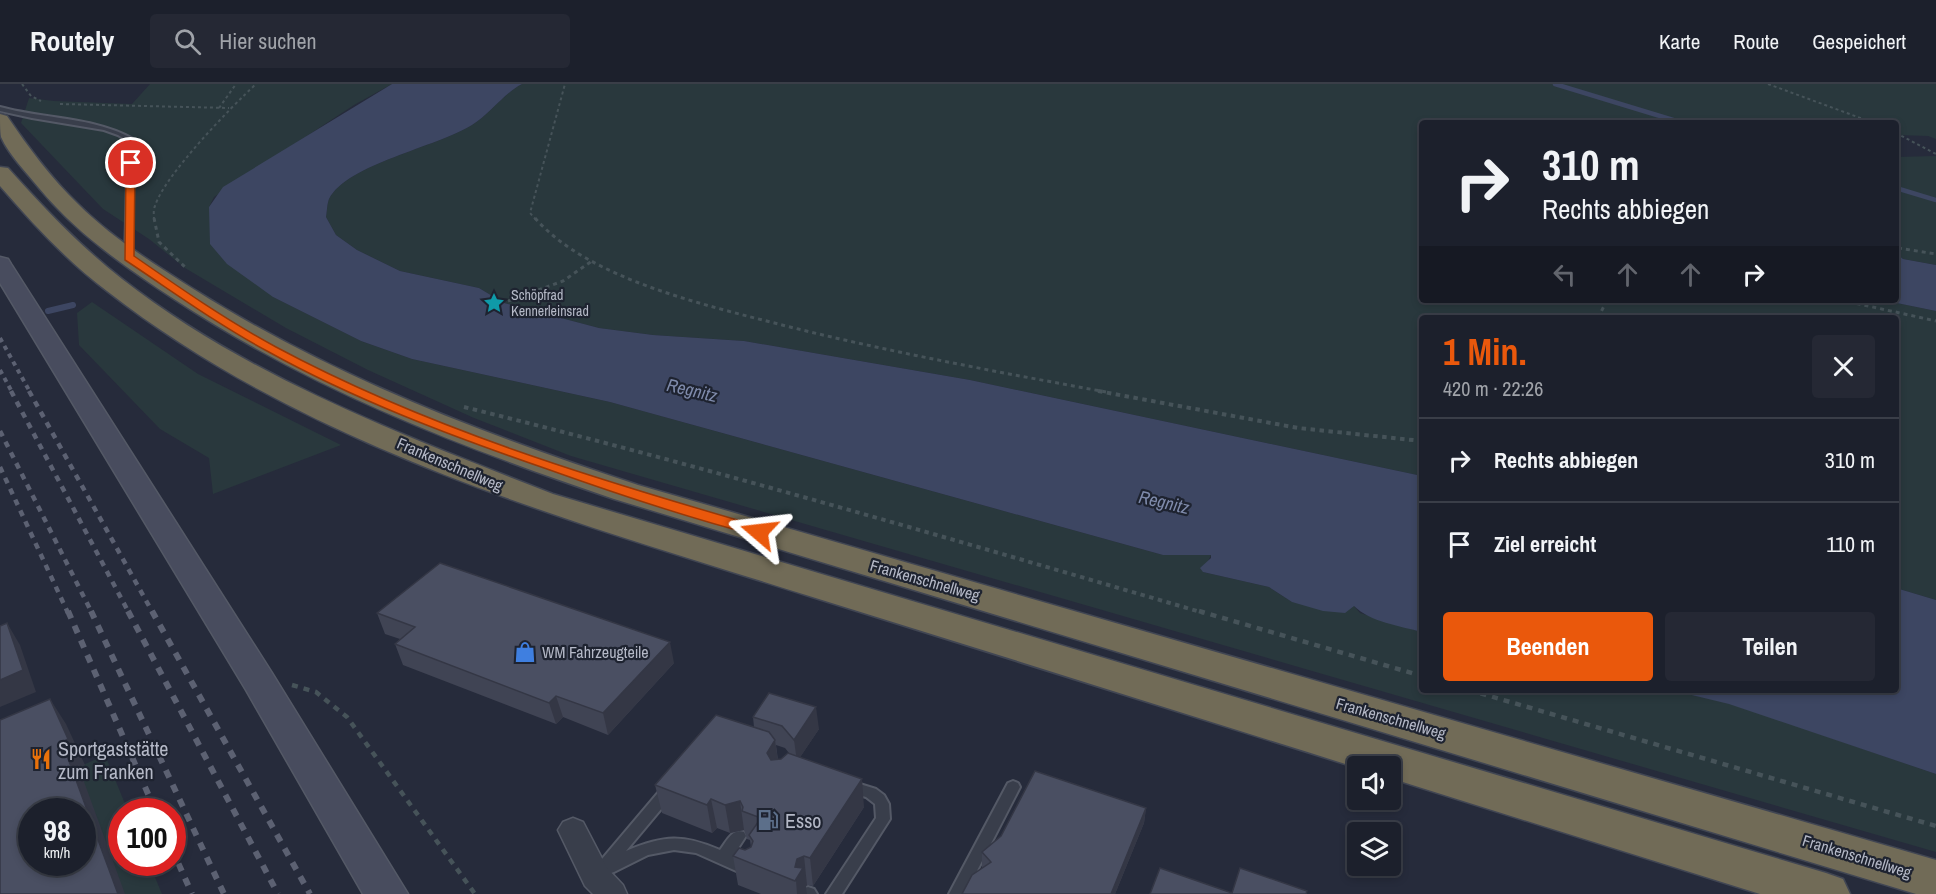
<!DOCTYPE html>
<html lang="de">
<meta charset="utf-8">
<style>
body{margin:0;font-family:"Archivo Narrow",sans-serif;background:#252834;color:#f1f3f6;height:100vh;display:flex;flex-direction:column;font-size:22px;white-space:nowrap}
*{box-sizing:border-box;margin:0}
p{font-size:20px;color:#a0a3a9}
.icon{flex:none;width:33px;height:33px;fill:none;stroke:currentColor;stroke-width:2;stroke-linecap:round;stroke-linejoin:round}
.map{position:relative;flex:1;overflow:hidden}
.panel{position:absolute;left:1419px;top:231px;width:480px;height:378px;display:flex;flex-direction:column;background:#1c202c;border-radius:6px;box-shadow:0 3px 9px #0003,0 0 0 2px #3a3e48}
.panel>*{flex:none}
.banner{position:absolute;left:1419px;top:36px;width:480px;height:183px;border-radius:6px;box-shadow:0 3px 9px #0003,0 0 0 2px #3a3e48;background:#1c202c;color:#f1f3f6;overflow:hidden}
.fabs{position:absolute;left:1347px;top:672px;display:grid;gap:12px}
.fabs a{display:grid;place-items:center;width:54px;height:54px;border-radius:6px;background:#1c202c;box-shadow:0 3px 9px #0003,0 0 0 2px #3a3e48;font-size:30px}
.speed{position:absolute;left:18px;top:714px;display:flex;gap:12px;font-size:30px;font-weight:700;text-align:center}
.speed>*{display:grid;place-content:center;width:78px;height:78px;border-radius:50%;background:#1c202c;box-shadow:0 3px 9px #0003,0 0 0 2px #3a3e48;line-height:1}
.speed small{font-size:15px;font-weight:400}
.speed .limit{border:9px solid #d22;background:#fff;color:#111}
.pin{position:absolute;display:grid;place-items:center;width:51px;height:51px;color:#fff;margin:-26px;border:3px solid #fff;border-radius:50%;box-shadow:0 2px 6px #0007}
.me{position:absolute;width:66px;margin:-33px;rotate:287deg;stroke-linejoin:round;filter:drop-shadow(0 0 4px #0008)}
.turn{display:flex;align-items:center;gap:21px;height:126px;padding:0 24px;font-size:27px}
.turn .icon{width:78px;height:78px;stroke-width:2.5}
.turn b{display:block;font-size:42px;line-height:51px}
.lanes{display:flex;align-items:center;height:57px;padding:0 24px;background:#0003;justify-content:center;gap:30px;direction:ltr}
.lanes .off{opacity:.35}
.round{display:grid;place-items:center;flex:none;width:63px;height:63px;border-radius:6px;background:#252834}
.head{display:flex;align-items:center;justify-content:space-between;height:102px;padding:0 24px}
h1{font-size:36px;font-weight:700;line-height:45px;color:#ea580c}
.action{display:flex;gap:12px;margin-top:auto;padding:12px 24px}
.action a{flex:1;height:69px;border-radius:6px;background:#ea580c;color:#fff;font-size:24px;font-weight:700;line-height:69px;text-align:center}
.action a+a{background:#252834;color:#f1f3f6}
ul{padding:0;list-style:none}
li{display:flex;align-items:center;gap:18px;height:84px;padding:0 24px;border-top:2px solid #3a3e48}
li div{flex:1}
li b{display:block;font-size:22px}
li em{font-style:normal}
header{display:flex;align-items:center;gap:36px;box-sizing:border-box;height:84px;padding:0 30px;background:#1c202c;border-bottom:2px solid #3a3e48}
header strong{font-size:28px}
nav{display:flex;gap:33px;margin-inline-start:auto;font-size:21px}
.search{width:420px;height:54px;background:#252834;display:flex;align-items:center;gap:15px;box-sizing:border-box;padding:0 21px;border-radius:6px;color:#a0a3a9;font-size:22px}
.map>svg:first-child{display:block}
.green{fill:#29383d;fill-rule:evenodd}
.water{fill:#3d4662}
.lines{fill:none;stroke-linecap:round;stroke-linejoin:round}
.stream-far1{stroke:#3d4662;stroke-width:4.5}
.stream{stroke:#3d4662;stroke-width:6}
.service-casing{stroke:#545966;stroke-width:4}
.minor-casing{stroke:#545966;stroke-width:3}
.secondary-casing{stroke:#545966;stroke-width:3}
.motorway-casing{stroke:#414653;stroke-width:3}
.path-far3{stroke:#465359;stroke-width:2;stroke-dasharray:3 3;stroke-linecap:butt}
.path-far2{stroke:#465359;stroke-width:3;stroke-dasharray:4 4;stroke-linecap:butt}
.path-far1{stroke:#465359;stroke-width:4;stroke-dasharray:4.5 4.5;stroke-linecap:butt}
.path{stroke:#465359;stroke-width:4.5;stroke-dasharray:6 6;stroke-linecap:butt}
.service{fill:#393e4b;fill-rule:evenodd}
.minor{fill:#393e4b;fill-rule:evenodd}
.secondary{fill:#484c5e;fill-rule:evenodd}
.motorway{fill:#716b57;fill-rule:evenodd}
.rail-far2{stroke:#5c6172;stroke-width:4;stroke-dasharray:4.5 4.5;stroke-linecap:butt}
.rail-far1{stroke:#5c6172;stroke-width:4.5;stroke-dasharray:6 6;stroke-linecap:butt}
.rail{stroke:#5c6172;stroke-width:6;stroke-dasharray:8 8;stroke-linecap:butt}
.wall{fill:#404454;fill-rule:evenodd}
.shaded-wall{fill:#343745}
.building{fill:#4a4f62;stroke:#343745;stroke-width:1.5;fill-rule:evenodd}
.route{fill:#ea580c;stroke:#983908;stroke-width:1.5}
.labels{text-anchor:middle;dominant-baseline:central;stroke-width:4.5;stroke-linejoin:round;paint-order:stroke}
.far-poi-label{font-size:14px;fill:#b5b9c7;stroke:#1e2330;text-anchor:start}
.street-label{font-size:16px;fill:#b5b9c7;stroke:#1e2330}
.poi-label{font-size:16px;fill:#b5b9c7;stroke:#1e2330;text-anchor:start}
.water-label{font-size:18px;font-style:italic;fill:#7f8bab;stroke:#1e2330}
.near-poi-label{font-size:20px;fill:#b5b9c7;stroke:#1e2330;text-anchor:start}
</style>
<header>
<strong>Routely</strong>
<div class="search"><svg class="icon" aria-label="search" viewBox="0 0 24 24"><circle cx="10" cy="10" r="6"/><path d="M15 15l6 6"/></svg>Hier suchen</div>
<nav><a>Karte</a><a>Route</a><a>Gespeichert</a></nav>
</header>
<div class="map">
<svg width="1936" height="810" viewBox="0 0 1936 810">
<rect width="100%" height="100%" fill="#262b3b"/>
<g class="green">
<path d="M150,0H392L354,21L214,113L209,123L273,213L361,257L412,275L610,318L1163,471H1211L1203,488L1269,503L1292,518L1354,522L1360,529L1422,548V606H1671L1729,619L1936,690V768L571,372L474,334L368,286L286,244L185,184L149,155L103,125L21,39L29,14L54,17L132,20Z"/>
<path d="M522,0H1936V55L1928,52L1896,51V39H1422V216H1882L1936,227V516L1896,504V234H1422V392L970,296L744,257L653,251L599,244L504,219L479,204L400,187L357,166L336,151L326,133C327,128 327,120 329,115C347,80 437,63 472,41C490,30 503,10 522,0Z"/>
<path d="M1936,72V181L1903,175L1896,169V73Z"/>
<path d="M92,218L198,290L341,361L213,410L209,374L160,345L79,261L77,229Z"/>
<path d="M105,671L128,727L122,728V778L149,779L162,810H0V719ZM32,728H82V778H32Z"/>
</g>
<g class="water">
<path d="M392,0H522C503,10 490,30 472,41C437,63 347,80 329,115C327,120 327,128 326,133L336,151L357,166L400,187L479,204L504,219L599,244L653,251L744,257L970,296L1422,392V548C1400,542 1370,538 1354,522L1345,529L1323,527L1292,518L1269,503L1203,488L1200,484L1211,474V471H1163L610,318L412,275L361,257L273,213L227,180L210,160L209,123L223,103Z"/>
<path d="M1896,169L1903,175L1936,181V227L1882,216H1896Z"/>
<path d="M1896,504L1936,516V690L1729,620L1671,606H1896Z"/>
</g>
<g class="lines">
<g class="stream-far1">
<path d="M1555,0L1683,39"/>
<path d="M1896,104L1936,116"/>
</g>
<path class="stream" d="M48,227L73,221"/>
<defs>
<g id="service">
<path d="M0,23C43,35 95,33 133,55L132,176H129L125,174L128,57L118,51L104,46L32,34L0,27Z"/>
<path d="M850,697L876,705L884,711L889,720L890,735L842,810H826L876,734L875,720L866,713L845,707L843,703L845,699Z"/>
<path d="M1013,697L1018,699L1020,703L965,810H949L1008,699Z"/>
<path d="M667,702L672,704L674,708L672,712L626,767C664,751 683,750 720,766C727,757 732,744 744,748L746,752L733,772L753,782L755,786L753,790L748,792L743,790L696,769L674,766L648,771L614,788L608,790L601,798L596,799L591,798L588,793L591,788L662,704Z"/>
<path d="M808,803L814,805L817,810H800L803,805Z"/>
</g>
<path id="minor" d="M573,734L583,738L607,784L623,801L627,810H593L585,802L558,746L563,738Z"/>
<path id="secondary" d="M0,173L8,175L11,180L272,589L408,810H363L246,606L0,199Z"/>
<g id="motorway">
<path d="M0,30L7,32C28,63 51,94 78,120C112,154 154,180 195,206C333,293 483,350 638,401L1936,776V810H1916L614,415C460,363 311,305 174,215C125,183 76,149 39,104C26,88 9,71 1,53C0,47 0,37 0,30Z"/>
<path d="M0,83L8,84C44,124 80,162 122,195C249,294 405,352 553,410L1826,789L1843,795L1850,810H1760L1390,694V682L1358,684C1174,626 990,568 806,511C565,435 310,365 107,207C67,177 33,140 0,102Z"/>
</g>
</defs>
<use href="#service" class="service-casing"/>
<use href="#minor" class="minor-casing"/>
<use href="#secondary" class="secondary-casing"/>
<use href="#motorway" class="motorway-casing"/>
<g class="path-far3">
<path d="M22,0L31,12L41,17"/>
<path d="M1768,0L1874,39"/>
<path d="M60,20L229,24"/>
<path d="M219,24L236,0"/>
<path d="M1896,49L1936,70"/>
<path d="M154,136C154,131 153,126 155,122C164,92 231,23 256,0"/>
<path d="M536,136L530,129L565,0"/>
</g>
<g class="path-far2">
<path d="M154,134L159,158L185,183"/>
<path d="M535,134C588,195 705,221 782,241C889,268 998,288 1106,308"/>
<path d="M1898,164L1936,170"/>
<path d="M1841,216L1936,237"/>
<path d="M508,217L563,197L592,177"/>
<path d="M1598,234L1607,216"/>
</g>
<g class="path-far1">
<path d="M1098,307L1298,344L1422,357"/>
<path d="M464,323C712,384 958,457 1204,529"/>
</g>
<g class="path">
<path d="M1199,527L1422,592"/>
<path d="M292,601L316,608L347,633L475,810"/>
<path d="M1469,606L1936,742"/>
</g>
<use href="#service" class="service"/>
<use href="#minor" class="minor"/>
<use href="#secondary" class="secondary"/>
<use href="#motorway" class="motorway"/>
<g class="rail-far2">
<path d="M0,254L30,308"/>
<path d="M0,286L12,308"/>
</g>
<g class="rail-far1">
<path d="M11,307L129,529"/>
<path d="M29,307L153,529"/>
<path d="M0,347L92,529"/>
<path d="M0,383L68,529"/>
</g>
<g class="rail">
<path d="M68,527L156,728"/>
<path d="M91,527L224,810"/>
<path d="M128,527L278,810"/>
<path d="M152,527L310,810"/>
<path d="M172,765L192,810"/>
</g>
</g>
<g class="wall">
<path d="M377,529L674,579L608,651L563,633L556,640L403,581L395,560L400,555L385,550Z"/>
<path d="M753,633L819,645L800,673L864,723L813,802L807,801L806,802L807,810H761L738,801L733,772L751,763L750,756L747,755L744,746L730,749L717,744L712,749L662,729L655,701L754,643ZM776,661L785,664L789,669L781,675L778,676Z"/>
<path d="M1146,724L1144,739L1115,810H962L982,784V768Z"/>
</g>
<g class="shaded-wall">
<path d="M7,539L20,561L36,608L0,623V596Z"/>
<path d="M670,558L674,579L608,651L603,629Z"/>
<path d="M556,612L563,633L556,640L549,619Z"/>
<path d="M50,615L66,640L85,681L79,684L125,810H118L62,658Z"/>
<path d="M816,623L819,645L797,678L794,656Z"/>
<path d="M775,656L779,684L771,697L767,669Z"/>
<path d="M862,695L864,723L813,802L810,774Z"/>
<path d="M711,715L717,744L712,749L707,721Z"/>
<path d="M740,717L744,746L730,749L725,721Z"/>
<path d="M1146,724L1144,739L1115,810H1111Z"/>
<path d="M804,772L807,801L806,802L807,810H797L795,783L797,775Z"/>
</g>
<g class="building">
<path d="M440,479L670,558L603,629L556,612L549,619L395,560L415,543L377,529Z"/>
<path d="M7,539L23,586L0,596V542Z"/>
<path d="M769,609L816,623L794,656L782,642L753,633Z"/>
<path d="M50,615L68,655L62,658L118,810H0V636ZM32,728H82V778H32Z"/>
<path d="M716,631L769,648L775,656L767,669L771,676L781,675L788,669L862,695L810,774L804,772L797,775L795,783L803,784L795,797L733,772L739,764L745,766L751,763L753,757L749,751L761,734L742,727L743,723L740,717L725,721L711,715L707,721L655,701Z"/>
<path d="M1035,687L1146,724L1111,810H962L972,791L991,778L982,768L1001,752Z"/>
<path d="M1160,784L1232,809L1240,784L1307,807L1306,810H1150Z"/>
</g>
<path class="route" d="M131,77L135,79L134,172C180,204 226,236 276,263C429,345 598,396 765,444L767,448L759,452C688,434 617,410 547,385C451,352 355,316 267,267C217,240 172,207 125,176L126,79Z"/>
<defs>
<symbol id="sight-bare" viewBox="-9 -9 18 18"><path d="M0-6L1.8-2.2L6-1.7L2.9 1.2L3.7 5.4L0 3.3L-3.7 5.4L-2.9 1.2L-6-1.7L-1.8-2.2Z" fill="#0f9aa8" stroke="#1e2330" stroke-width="2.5" paint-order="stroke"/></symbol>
<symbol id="shop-bare" viewBox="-9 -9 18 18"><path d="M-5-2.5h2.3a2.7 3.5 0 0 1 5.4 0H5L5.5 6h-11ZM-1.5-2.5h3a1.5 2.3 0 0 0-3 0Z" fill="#3f7fe0" stroke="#1e2330" stroke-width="2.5" paint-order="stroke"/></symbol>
<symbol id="restaurant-bare" viewBox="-9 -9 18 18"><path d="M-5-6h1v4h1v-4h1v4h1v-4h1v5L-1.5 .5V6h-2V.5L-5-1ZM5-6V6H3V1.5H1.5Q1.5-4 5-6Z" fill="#e8710a" stroke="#1e2330" stroke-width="2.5" paint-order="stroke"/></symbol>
<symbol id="fuel-bare" viewBox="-9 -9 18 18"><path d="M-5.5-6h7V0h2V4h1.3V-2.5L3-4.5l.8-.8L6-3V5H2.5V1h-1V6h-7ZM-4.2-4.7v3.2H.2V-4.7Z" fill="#5c6f8a" stroke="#1e2330" stroke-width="2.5" paint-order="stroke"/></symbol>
</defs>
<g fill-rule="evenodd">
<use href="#sight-bare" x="479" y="204" width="30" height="30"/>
<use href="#shop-bare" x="510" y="553" width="30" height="30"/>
<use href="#restaurant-bare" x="26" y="660" width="30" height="30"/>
<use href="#fuel-bare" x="753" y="721" width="30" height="30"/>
</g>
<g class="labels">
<g class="far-poi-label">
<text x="511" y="211">Schöpfrad<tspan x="511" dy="16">Kennerleinsrad</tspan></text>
</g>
<g class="street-label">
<text transform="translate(450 380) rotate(23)">Frankenschnellweg</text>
<text transform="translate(925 496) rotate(16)">Frankenschnellweg</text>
<text transform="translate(1391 634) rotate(16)">Frankenschnellweg</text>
<text transform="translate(1857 772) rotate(17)">Frankenschnellweg</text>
</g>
<g class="poi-label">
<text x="542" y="568">WM Fahrzeugteile</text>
</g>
<g class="water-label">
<text transform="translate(692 306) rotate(13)">Regnitz</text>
<text transform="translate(1164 418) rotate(13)">Regnitz</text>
</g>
<g class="near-poi-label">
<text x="58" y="664">Sportgaststätte<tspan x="58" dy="23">zum Franken</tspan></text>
<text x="785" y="736">Esso</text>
</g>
</g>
</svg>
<div class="fabs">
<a><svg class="icon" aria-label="sound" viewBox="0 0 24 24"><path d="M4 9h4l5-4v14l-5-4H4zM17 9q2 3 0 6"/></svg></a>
<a><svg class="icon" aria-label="layers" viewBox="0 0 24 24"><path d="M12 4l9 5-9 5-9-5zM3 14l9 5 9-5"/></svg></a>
</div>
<div class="speed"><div>98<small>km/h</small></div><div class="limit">100</div></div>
<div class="pin" style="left:131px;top:79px;background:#d93025"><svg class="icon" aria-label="arrive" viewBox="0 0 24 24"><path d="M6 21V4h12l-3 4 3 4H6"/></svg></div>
<svg class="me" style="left:759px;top:448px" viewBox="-20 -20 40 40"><path d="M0-17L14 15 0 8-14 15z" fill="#ea580c" stroke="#fff" stroke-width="4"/></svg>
<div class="banner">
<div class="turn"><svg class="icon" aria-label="right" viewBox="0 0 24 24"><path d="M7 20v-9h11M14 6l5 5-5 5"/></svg><div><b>310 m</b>Rechts abbiegen</div></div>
<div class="lanes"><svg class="icon off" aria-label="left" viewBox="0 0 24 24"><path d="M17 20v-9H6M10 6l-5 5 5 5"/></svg><svg class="icon off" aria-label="ahead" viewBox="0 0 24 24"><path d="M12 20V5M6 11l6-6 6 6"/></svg><svg class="icon off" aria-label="ahead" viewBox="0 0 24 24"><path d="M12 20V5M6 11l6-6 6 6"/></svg><svg class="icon" aria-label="right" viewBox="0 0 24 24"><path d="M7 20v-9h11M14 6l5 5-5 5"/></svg></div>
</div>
<section class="panel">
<div class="head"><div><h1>1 Min.</h1><p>420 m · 22:26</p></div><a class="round"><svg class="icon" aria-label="close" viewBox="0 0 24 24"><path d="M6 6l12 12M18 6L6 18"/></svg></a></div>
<ul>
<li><svg class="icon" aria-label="right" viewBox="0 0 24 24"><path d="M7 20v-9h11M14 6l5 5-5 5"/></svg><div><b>Rechts abbiegen</b></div><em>310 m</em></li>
<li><svg class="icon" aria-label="arrive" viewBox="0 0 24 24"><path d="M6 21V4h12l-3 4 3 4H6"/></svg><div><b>Ziel erreicht</b></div><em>110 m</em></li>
</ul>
<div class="action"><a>Beenden</a><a>Teilen</a></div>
</section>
</div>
